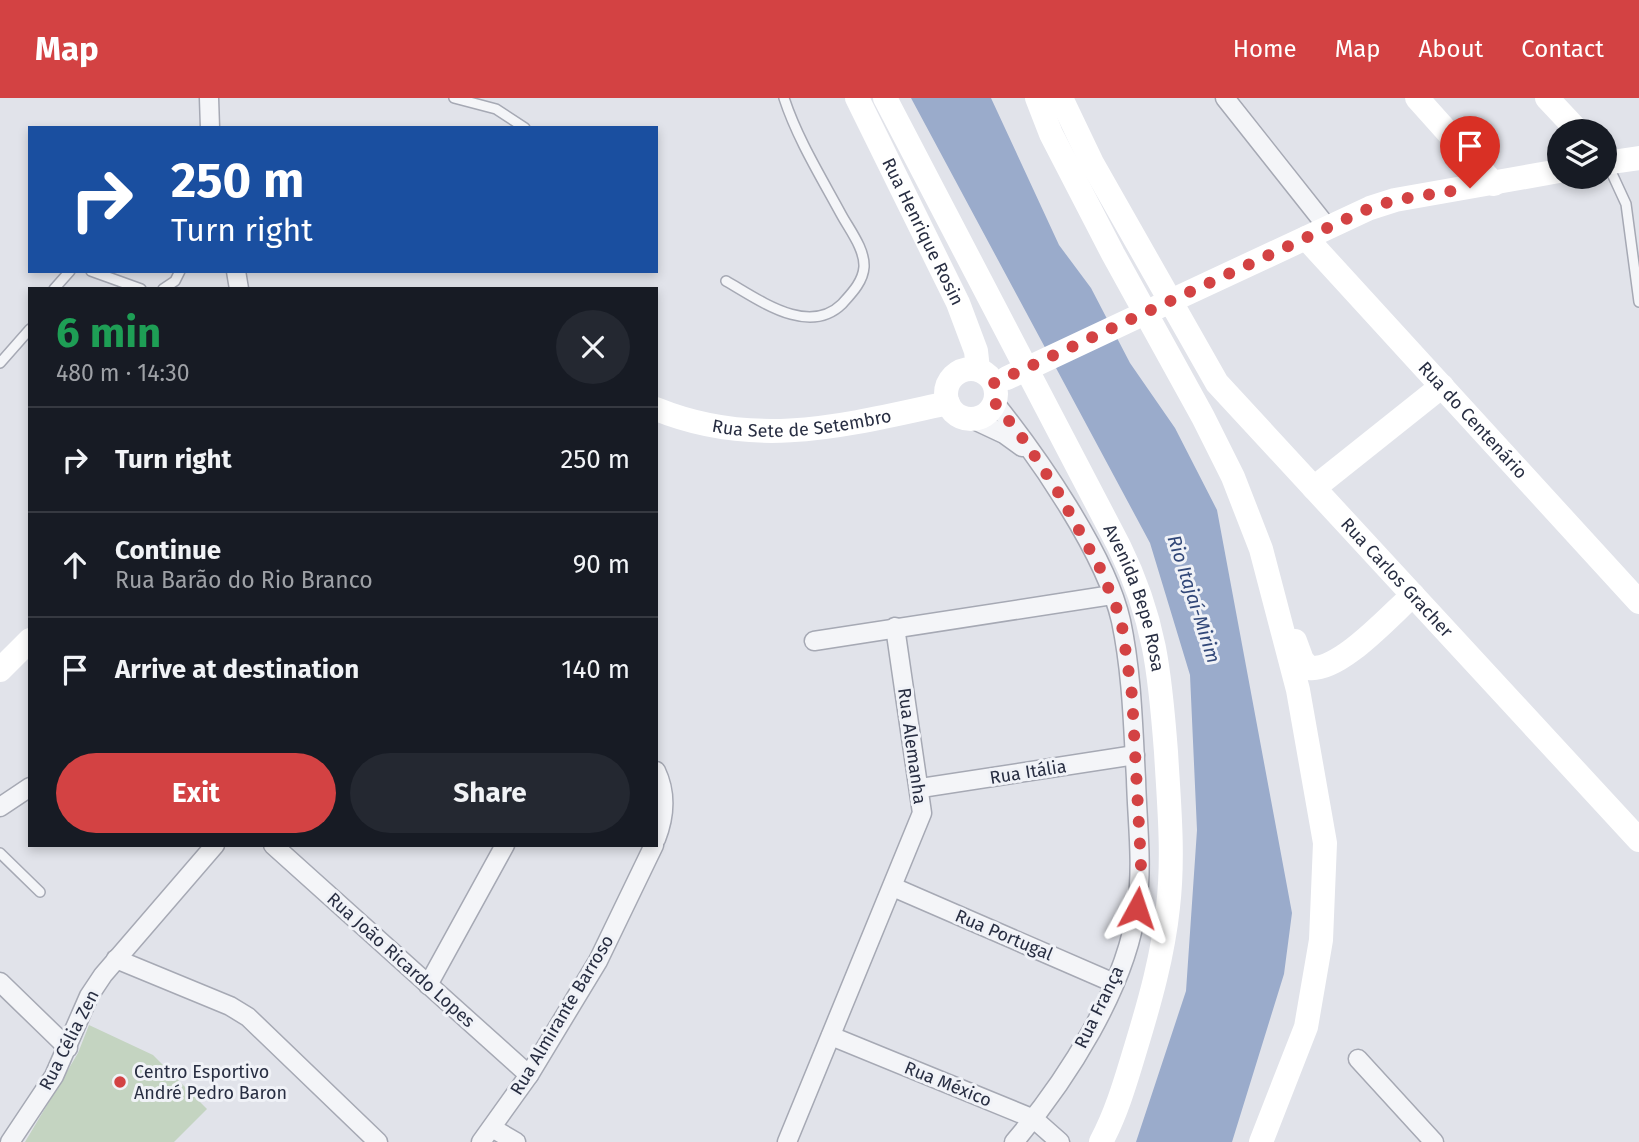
<!DOCTYPE html>
<meta charset="utf-8">
<style>
body{margin:0;font-family:"Fira Sans",sans-serif;background:#242831;color:#f1f3f6;height:100vh;display:flex;flex-direction:column;font-size:26px;white-space:nowrap}
*{box-sizing:border-box;margin:0}
p{font-size:23px;color:#9ea1a6}
.icon{flex:none;width:38px;height:38px;fill:none;stroke:currentColor;stroke-width:2;stroke-linecap:round;stroke-linejoin:round}
.map{position:relative;flex:1;overflow:hidden}
.sheet{position:absolute;left:28px;top:189px;width:630px;height:560px;display:flex;flex-direction:column;background:#171b24;border-radius:0px;box-shadow:0 4px 10px #0003}
.sheet>*{flex:none}
.banner{position:absolute;left:28px;top:28px;width:630px;height:147px;border-radius:0px;box-shadow:0 4px 10px #0003;background:#1a4fa0;color:#fff;overflow:hidden}
.controls{position:absolute;left:1547px;top:21px;display:grid;gap:14px}
.controls a{display:grid;place-items:center;width:70px;height:70px;border-radius:50%;background:#171b24;box-shadow:0 4px 10px #0003;font-size:35px}
.pin{position:absolute;display:grid;place-items:center;width:60px;height:60px;color:#fff;margin:-72px -30px;border-radius:50% 50% 50% 0;rotate:-45deg;box-shadow:0 0 7px #0007}
.pin .icon{rotate:45deg}
.me{position:absolute;width:77px;margin:-38px;rotate:5deg;stroke-linejoin:round;filter:drop-shadow(0 0 5px #0008)}
.turn{display:flex;align-items:center;gap:24px;height:147px;padding:0 28px;font-size:32px}
.turn .icon{width:91px;height:91px;stroke-width:2.5}
.turn b{display:block;font-size:49px;line-height:60px}
.round{display:grid;place-items:center;flex:none;width:74px;height:74px;border-radius:37px;background:#242831}
.head{display:flex;align-items:center;justify-content:space-between;height:119px;padding:0 28px}
h1{font-size:42px;font-weight:700;line-height:52px;color:#1e9e55}
.primary-button{display:flex;gap:14px;margin-top:auto;padding:14px 28px}
.primary-button a{flex:1;height:80px;border-radius:42px;background:#d34243;color:#fff;font-size:28px;font-weight:700;line-height:80px;text-align:center}
.primary-button a+a{background:#242831;color:#f1f3f6}
ul{padding:0;list-style:none}
li{display:flex;align-items:center;gap:21px;height:105px;padding:0 28px;border-top:2px solid #363941}
li div{flex:1}
li b{display:block;font-size:26px}
li em{font-style:normal}
header{display:flex;align-items:center;gap:42px;box-sizing:border-box;height:98px;padding:0 35px;background:#d34243;color:#fff}
header strong{font-size:33px}
nav{display:flex;gap:38px;margin-inline-start:auto;font-size:24px}
.map>svg:first-child{display:block}
.green{fill:#c4d4c1}
.water{fill:#9aabcb}
.lines{fill:none;stroke-linecap:round;stroke-linejoin:round}
.lane-casing{stroke:#a6a9b4;stroke-width:12}
.street-casing{stroke:#a6a9b4;stroke-width:21}
.lane{stroke:#f4f5f8;stroke-width:9}
.street{stroke:#f4f5f8;stroke-width:18}
.secondary{stroke:#fff;stroke-width:24}
.secondary-bridge{stroke:#fff;stroke-width:24}
.route{stroke:#d34243;stroke-width:12;stroke-dasharray:0 21.6}
.poi-dot{fill:#d34243;stroke:#f0f2f7;stroke-width:2.5}
.labels{text-anchor:middle;dominant-baseline:central;stroke-width:6;stroke-linejoin:round;paint-order:stroke}
.street-label{font-size:18px;fill:#282e42;stroke:#f0f2f7}
.poi-label{font-size:18px;fill:#282e42;stroke:#f0f2f7;text-anchor:start}
.water-label{font-size:19px;font-style:italic;fill:#314778;stroke:#f0f2f7}
</style>
<header>
<strong>Map</strong>
<nav><a>Home</a><a>Map</a><a>About</a><a>Contact</a></nav>
</header>
<div class="map">
<svg width="1639" height="1044" viewBox="0 0 1639 1044">
<rect width="100%" height="100%" fill="#e1e3ea"/>
<path class="green" d="M89,927L153,957L207,1011L174,1044H25L78,955Z"/>
<path class="water" d="M911,0H991L1059,147L1091,190L1130,265L1175,330L1217,412L1292,815L1284,876L1232,1044H1136L1186,893L1197,732L1190,577L1150,445Z"/>
<g class="lines">
<defs>
<g id="lane">
<path d="M454,0L496,11L525,30"/>
<path d="M1608,67L1626,106L1639,204"/>
<path d="M91,173L141,191"/>
<path d="M726,183C758,201 808,239 842,206C851,196 863,184 864,169C865,151 849,131 841,116C821,79 797,40 784,0"/>
<path d="M54,191L70,173"/>
<path d="M163,191L175,183L180,173"/>
<path d="M0,265L30,231"/>
<path d="M0,755L40,794"/>
</g>
<g id="street">
<path d="M209,0L210,30"/>
<path d="M1225,0L1328,130"/>
<path d="M236,173L239,191"/>
<path d="M995,305C1038,359 1106,456 1121,523C1132,575 1133,628 1136,681C1137,723 1143,765 1137,807C1127,889 1066,983 1014,1044"/>
<path d="M972,321L1004,336L1022,349"/>
<path d="M814,543L1112,497"/>
<path d="M656,673C667,696 665,718 656,741"/>
<path d="M921,690L1135,657"/>
<path d="M0,709L30,689"/>
<path d="M273,747L529,977"/>
<path d="M893,789L1114,885"/>
<path d="M116,861L230,908L248,919L378,1044"/>
<path d="M0,884L68,950"/>
<path d="M428,887L505,747"/>
<path d="M831,938L1034,1021L1060,1044"/>
<path d="M1358,961L1434,1044"/>
<path d="M492,1030L516,1044"/>
<path d="M10,1044L54,978L89,898L103,877L215,747"/>
<path d="M481,1044L529,977L598,863L654,747"/>
<path d="M787,1044L922,715L895,529"/>
</g>
</defs>
<use href="#lane" class="lane-casing"/>
<use href="#street" class="street-casing"/>
<use href="#lane" class="lane"/>
<use href="#street" class="street"/>
<g class="secondary">
<path id="s1" d="M857,0L958,205L976,253L978,271"/>
<path id="s2" d="M885,0L1119,448C1155,521 1160,575 1166,654C1169,706 1174,758 1168,809C1163,857 1150,903 1136,949C1126,982 1117,1014 1101,1044"/>
<path d="M1037,0L1051,36L1113,156L1203,319L1233,379L1261,451L1298,592L1325,745L1321,842L1306,929L1261,1044"/>
<path id="s3" d="M1061,0L1092,65L1217,285L1639,742"/>
<path d="M1417,0L1494,86"/>
<path d="M1547,0L1578,33"/>
<path d="M1605,65L1639,60"/>
<path id="s4" d="M1306,140L1639,504"/>
<path d="M1160,208L1370,110L1395,102L1559,73"/>
<circle cx="971" cy="296" r="25"/>
<path id="s5" d="M656,311C757,352 846,327 948,305"/>
<path d="M1314,390L1442,288"/>
<path d="M1295,543L1302,562L1309,570C1340,574 1390,517 1413,497"/>
<path d="M0,572L30,542"/>
</g>
<path class="secondary-bridge" d="M1007,280L1160,208"/>
</g>
<g class="lines">
<path class="route" d="M1137,810L1141,766L1132,597L1121,521L1101,472L1058,394L1027,346L995,305L994,285L1370,110L1395,102L1470,90"/>
</g>
<circle class="poi-dot" cx="120" cy="984" r="7"/>
<g class="labels">
<g class="street-label">
<text stroke="none"><textPath href="#s1" startOffset="149">Rua Henrique Rosin</textPath></text>
<text stroke="none"><textPath href="#s5" startOffset="149">Rua Sete de Setembro</textPath></text>
<text stroke="none"><textPath href="#s4" startOffset="247">Rua do Centenário</textPath></text>
<text stroke="none"><textPath href="#s3" startOffset="590">Rua Carlos Gracher</textPath></text>
<text stroke="none"><textPath href="#s2" startOffset="560">Avenida Bepe Rosa</textPath></text>
<text transform="translate(912 648) rotate(82)">Rua Alemanha</text>
<text transform="translate(1028 674) rotate(-9)">Rua Itália</text>
<text transform="translate(1004 837) rotate(23)">Rua Portugal</text>
<text transform="translate(401 862) rotate(42)">Rua João Ricardo Lopes</text>
<text transform="translate(1099 909) rotate(-64)">Rua França</text>
<text transform="translate(562 917) rotate(-59)">Rua Almirante Barroso</text>
<text transform="translate(69 942) rotate(-63)">Rua Célia Zen</text>
<text transform="translate(948 986) rotate(22)">Rua México</text>
</g>
<g class="poi-label">
<text x="134" y="974">Centro Esportivo<tspan x="134" dy="21">André Pedro Baron</tspan></text>
</g>
<g class="water-label">
<text transform="translate(1194 501) rotate(72)">Rio Itajaí-Mirim</text>
</g>
</g>
</svg>
<div class="controls">
<a><svg class="icon" aria-label="layers" viewBox="0 0 24 24"><path d="M12 4l9 5-9 5-9-5zM3 14l9 5 9-5"/></svg></a>
</div>
<div class="pin" style="left:1470px;top:90px;background:#d93025"><svg class="icon" aria-label="arrive" viewBox="0 0 24 24"><path d="M6 21V4h12l-3 4 3 4H6"/></svg></div>
<svg class="me" style="left:1137px;top:810px" viewBox="-20 -20 40 40"><path d="M0-17L14 15 0 8-14 15z" fill="#d34243" stroke="#fff" stroke-width="4"/></svg>
<div class="banner">
<div class="turn"><svg class="icon" aria-label="right" viewBox="0 0 24 24"><path d="M7 20v-9h11M14 6l5 5-5 5"/></svg><div><b>250 m</b>Turn right</div></div>
</div>
<section class="sheet">
<div class="head"><div><h1>6 min</h1><p>480 m · 14:30</p></div><a class="round"><svg class="icon" aria-label="close" viewBox="0 0 24 24"><path d="M6 6l12 12M18 6L6 18"/></svg></a></div>
<ul>
<li><svg class="icon" aria-label="right" viewBox="0 0 24 24"><path d="M7 20v-9h11M14 6l5 5-5 5"/></svg><div><b>Turn right</b></div><em>250 m</em></li>
<li><svg class="icon" aria-label="ahead" viewBox="0 0 24 24"><path d="M12 20V5M6 11l6-6 6 6"/></svg><div><b>Continue</b><p>Rua Barão do Rio Branco</p></div><em>90 m</em></li>
<li><svg class="icon" aria-label="arrive" viewBox="0 0 24 24"><path d="M6 21V4h12l-3 4 3 4H6"/></svg><div><b>Arrive at destination</b></div><em>140 m</em></li>
</ul>
<div class="primary-button"><a>Exit</a><a>Share</a></div>
</section>
</div>
